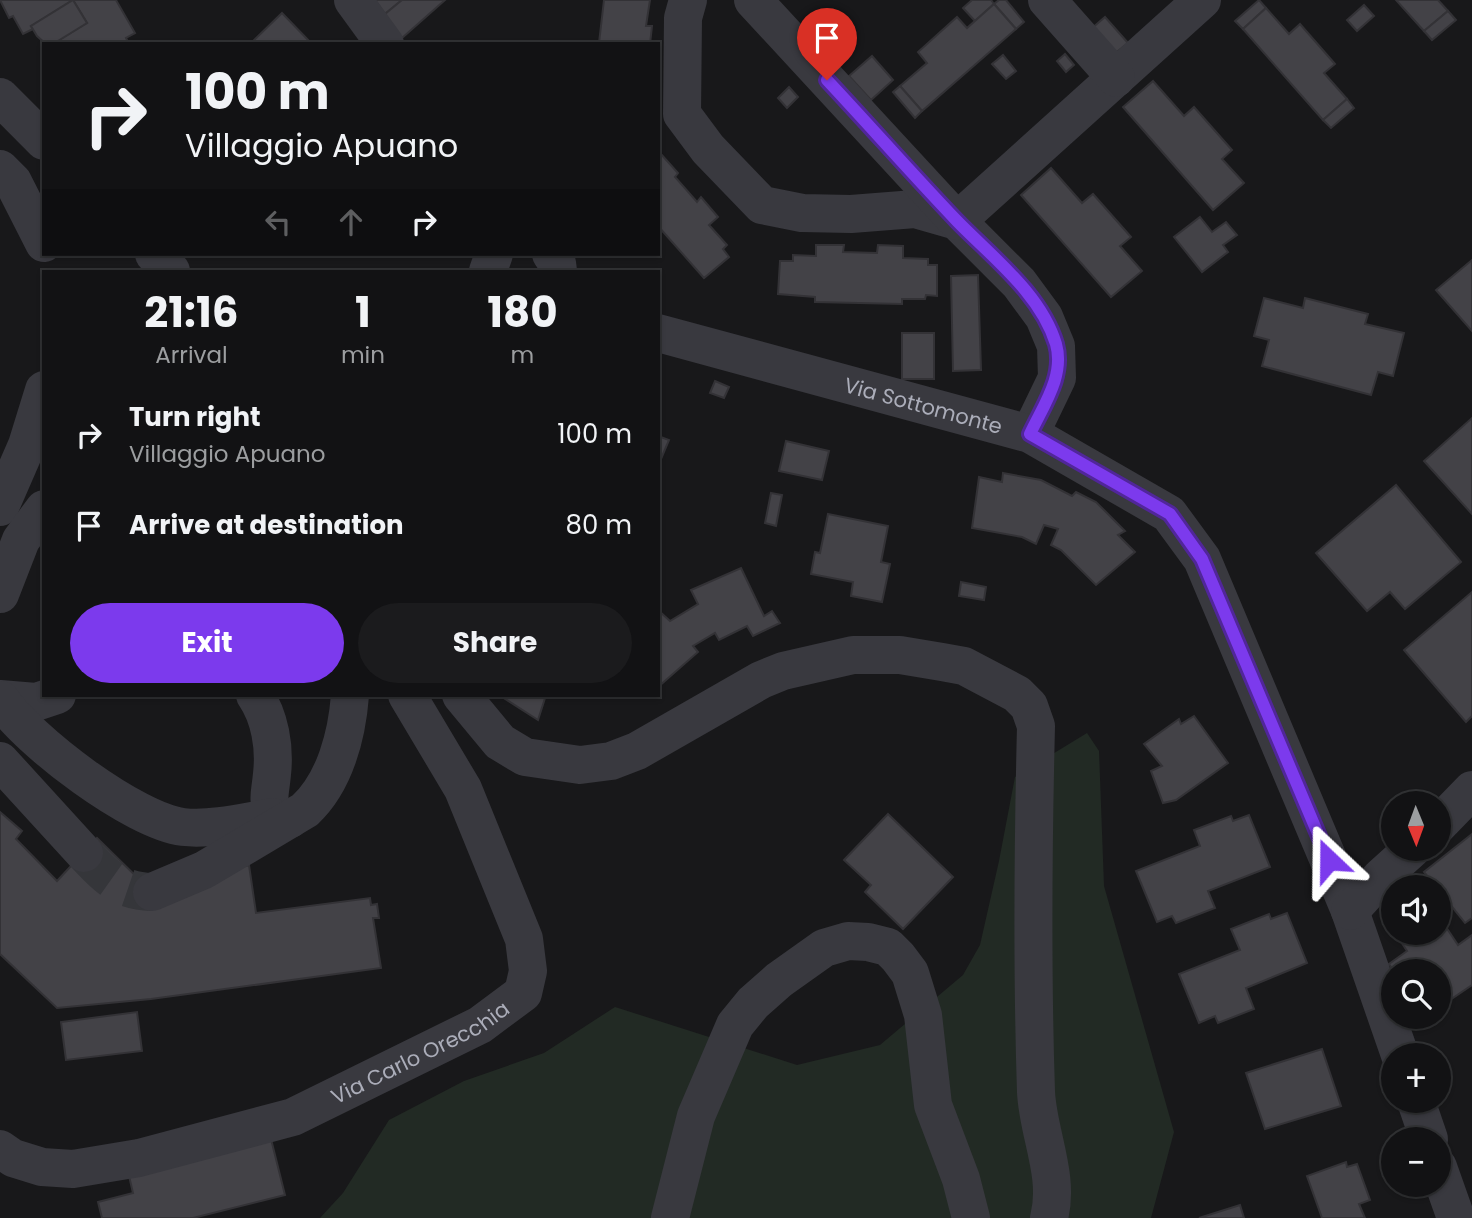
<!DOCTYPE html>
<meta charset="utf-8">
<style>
body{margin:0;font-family:Poppins,sans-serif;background:#1b1b1d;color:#f1f3f6;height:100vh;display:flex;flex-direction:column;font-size:26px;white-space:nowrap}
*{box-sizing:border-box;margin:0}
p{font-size:23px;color:#9c9ea0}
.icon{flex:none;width:38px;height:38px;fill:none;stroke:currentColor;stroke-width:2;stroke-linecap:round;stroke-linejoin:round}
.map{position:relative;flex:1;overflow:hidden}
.panel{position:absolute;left:42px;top:270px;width:618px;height:427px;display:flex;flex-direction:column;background:#121214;border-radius:0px;box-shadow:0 2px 5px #0004,0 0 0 2px #313234}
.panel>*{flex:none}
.guide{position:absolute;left:42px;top:42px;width:618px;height:214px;border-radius:0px;box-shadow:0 2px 5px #0004,0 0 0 2px #313234;background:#121214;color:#f1f3f6;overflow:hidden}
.needle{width:46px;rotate:179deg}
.controls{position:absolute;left:1381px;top:791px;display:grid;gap:14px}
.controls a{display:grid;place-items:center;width:70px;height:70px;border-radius:50%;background:#121214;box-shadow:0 2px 5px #0004,0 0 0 2px #313234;font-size:35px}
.pin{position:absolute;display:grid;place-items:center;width:60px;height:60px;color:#fff;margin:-72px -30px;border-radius:50% 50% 50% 0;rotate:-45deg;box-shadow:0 0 7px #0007}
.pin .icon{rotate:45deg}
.me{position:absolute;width:77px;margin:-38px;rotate:337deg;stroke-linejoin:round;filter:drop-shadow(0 0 5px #0008)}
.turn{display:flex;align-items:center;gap:24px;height:147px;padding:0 28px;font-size:32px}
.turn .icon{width:91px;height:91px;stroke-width:2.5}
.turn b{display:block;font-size:49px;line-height:60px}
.lanes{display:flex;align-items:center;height:66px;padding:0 28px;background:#0003;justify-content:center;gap:35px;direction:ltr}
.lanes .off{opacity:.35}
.eta{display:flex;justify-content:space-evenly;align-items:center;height:119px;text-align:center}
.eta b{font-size:42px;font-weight:700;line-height:49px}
.cta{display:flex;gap:14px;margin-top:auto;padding:14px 28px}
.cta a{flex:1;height:80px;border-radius:42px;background:#7c3aed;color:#fff;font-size:28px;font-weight:700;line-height:80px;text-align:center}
.cta a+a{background:#1b1b1d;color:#f1f3f6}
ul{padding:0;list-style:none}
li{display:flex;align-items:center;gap:21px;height:91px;padding:0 28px}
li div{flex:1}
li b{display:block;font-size:26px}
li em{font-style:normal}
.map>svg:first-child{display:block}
.green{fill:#222a24}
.building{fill:#434247;stroke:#333236;stroke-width:2}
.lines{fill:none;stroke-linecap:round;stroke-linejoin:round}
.street-tunnel{stroke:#35363a;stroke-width:38;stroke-dasharray:38 19;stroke-linecap:butt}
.street{stroke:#39393f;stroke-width:38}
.route-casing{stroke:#51269a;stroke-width:18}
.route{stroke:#7c3aed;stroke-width:12}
.labels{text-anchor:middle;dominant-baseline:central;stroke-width:7;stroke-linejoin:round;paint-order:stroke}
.street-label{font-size:21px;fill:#abadb9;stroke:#131315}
</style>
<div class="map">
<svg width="1472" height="1218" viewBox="0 0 1472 1218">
<rect width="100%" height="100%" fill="#18181a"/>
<path class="green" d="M1087,733L1099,751L1104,886L1174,1132L1151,1218H320L343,1193L389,1120L464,1081L544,1053L615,1007L797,1065L880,1045L963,975L980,945L999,861L1015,777Z"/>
<g class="building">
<path d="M0,0H73L31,26L33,29L23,34L13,16L9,18Z"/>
<path d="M73,0H116L135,33L126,38L129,44H62L59,40L87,23Z"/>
<path d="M73,0L87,23L53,44H46L37,36L31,26Z"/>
<path d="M375,0H402L385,14Z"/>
<path d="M402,0H445L402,38L385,14Z"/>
<path d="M604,0H650L646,26H652L650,44L599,43Z"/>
<path d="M972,0H991L994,4L975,21L963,8Z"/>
<path d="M999,0H1006L1024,22L1016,29L994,4Z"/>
<path d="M1259,0L1266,8L1243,29L1235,21Z"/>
<path d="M1396,0H1438L1448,11L1424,31Z"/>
<path d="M994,4L1016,29L922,111L900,86L927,63L918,52L957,17L967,28Z"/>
<path d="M1364,5L1374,16L1357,31L1347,20Z"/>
<path d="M1266,8L1289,34L1300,24L1335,64L1324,73L1347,99L1323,120L1243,29Z"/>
<path d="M1448,11L1456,20L1432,40L1424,31Z"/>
<path d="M282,13L312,44H250Z"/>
<path d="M1105,17L1128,43L1113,55L1091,29Z"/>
<path d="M1065,54L1074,65L1066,72L1057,61Z"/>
<path d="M1003,55L1016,71L1006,79L992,64Z"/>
<path d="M872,56L893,80L871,100L849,76Z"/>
<path d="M1153,81L1184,116L1194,107L1232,150L1222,159L1244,183L1213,210L1123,107Z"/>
<path d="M900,86L922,111L915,118L893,92Z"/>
<path d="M789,87L798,97L787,108L778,98Z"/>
<path d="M1347,99L1354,108L1331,128L1323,120Z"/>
<path d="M660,153L678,173L675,177L697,202L701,197L718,217L709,225L727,245L723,249L729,257L704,278L658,226V155Z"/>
<path d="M1051,168L1082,203L1093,194L1131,237L1120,246L1142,271L1111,297L1021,195Z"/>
<path d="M1200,217L1212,232L1226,222L1237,235L1223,245L1228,252L1202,272L1174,237Z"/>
<path d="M816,245H844L843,252L877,253L878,245L903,246V258L928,259V265H937V296L926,295L925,299H902V304L815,302V297L778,294L780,261H793V255L816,256Z"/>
<path d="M1472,260V331L1436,290Z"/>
<path d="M978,275L981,370L953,371L951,276Z"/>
<path d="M1264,298L1303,308L1305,298L1368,314L1365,324L1404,333L1393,376L1378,372L1371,395L1262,366L1269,340L1254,336Z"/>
<rect x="902" y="333" width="32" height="46"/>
<path d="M715,381L729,387L724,398L710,393Z"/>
<path d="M1472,418V514L1424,461Z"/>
<path d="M658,436L669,440L661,459L658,458Z"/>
<path d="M786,441L829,451L822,480L779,471Z"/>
<path d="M1003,473L1041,480L1072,496L1076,492L1096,502L1125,531L1118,535L1135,552L1096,585L1061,550L1051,545L1058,529L1044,525L1036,544L1022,537L972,528L979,477L1002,482Z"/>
<path d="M1396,485L1461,562L1405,609L1390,592L1367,611L1316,553Z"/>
<path d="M771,493L782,495L776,526L765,523Z"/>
<path d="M828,514L888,526L881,562L890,564L882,602L851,596L853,582L811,574L815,552L820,553Z"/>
<path d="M741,568L764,616L772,611L780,623L753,636L747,626L719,640L715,633L693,646L698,652L658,687V610L670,621L698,604L691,590Z"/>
<path d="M961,582L986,587L984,600L959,596Z"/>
<path d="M1472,592V716L1466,722L1404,650Z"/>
<path d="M499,695H546L538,720Z"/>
<path d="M1194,716L1228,763L1176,800L1163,803L1151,771L1162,766L1144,744L1179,719L1181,724Z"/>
<path d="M0,812L22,831L16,839L57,881L97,838L152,892L249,865L256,913L370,898L371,905L377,904L379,918H373L381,968L151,999L57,1008L0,954Z"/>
<path d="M888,814L953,877L903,929L865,892L871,885L844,860Z"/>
<path d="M1249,815L1270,867L1208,891L1215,908L1176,923L1172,916L1157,922L1136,871L1200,846L1194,830L1231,816L1233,821Z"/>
<path d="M1472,834V918L1465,923L1424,872Z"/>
<path d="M1287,913L1307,963L1246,988L1254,1009L1218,1023L1215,1016L1199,1023L1179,974L1240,950L1231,929L1269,914L1271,919Z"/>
<path d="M1438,915L1458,945L1472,935V985L1438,1008V971H1394L1389,964L1407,951L1396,934L1438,933Z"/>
<path d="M137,1012L142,1051L66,1060L61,1022Z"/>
<path d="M1322,1049L1341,1106L1265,1129L1246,1073Z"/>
<path d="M271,1139L285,1195L193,1218H102L98,1202L133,1193L129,1176Z"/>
<path d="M1346,1162L1347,1167L1357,1164L1370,1200L1359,1204L1365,1218H1322L1307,1176Z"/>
<path d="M1240,1205L1244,1218H1199Z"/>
</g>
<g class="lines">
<path class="street-tunnel" d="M84,853C105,876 119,891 152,892"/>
<g class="street">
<path d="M353,0L385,44"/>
<path d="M688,0L683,18L682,114L708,149L762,205L802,213L851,214L915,209L957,221L1019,283L1044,317L1056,346L1057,378L1030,434"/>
<path d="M753,0L957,221L1202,0"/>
<path d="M1047,0L1116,78"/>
<path d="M0,97L44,141"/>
<path d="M0,169L13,182L44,243"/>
<path d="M154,254L171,271"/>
<path d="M551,254L557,263L558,271"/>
<path d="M488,271L494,254"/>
<path id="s1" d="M658,333L1030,434L1169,514L1202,559L1350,911L1400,1055"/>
<path d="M0,507L27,445L44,390"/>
<path d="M0,594L21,540L44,509"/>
<path d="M255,695C270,717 275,747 272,774C270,796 267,795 273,817L290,819"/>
<path d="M461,695L500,742L525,757L580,765L611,761L637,751L761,680L783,671L853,655H900L942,662L964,666L1017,694L1029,706L1036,726C1033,848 1032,971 1036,1092C1038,1134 1060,1176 1049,1218"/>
<path d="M0,699L36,702L57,695"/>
<path d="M1,700C28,741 134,821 183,827C212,830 244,822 273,817"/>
<path d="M0,761L84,853"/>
<path d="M1438,825L1472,790"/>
<path d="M152,892L204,870L305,810C335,782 347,735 350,695"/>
<path d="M1350,911L1381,877L1412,849"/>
<path d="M1416,1101L1429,1139"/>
<path id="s2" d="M0,1149L13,1158L42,1167L73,1169L139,1158L293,1117L480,1025L523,993L528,971L524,939L463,789L407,695"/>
<path d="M1438,1167L1456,1218"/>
<path d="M670,1218L696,1116L735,1025L753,1003L779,980L824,948L848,941L868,942L888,947L898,957L910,973L923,1015L933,1105L961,1179L971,1218"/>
</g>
</g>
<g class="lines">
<defs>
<path id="route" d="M827,80C871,127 913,175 957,221C992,257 1041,294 1056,344C1065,376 1043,406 1030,434L1170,514L1202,559L1329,860"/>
</defs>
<use href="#route" class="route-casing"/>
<use href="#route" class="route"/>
</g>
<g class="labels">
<g class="street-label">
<text stroke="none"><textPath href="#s1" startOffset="275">Via Sottomonte</textPath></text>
<text stroke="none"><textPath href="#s2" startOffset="446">Via Carlo Orecchia</textPath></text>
</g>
</g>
</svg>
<div class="controls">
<a><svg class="needle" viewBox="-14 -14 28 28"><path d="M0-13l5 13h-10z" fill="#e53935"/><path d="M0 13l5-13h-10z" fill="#9c9ea0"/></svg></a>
<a><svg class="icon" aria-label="sound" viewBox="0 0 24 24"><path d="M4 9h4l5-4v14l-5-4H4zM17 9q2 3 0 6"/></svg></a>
<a><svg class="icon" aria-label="search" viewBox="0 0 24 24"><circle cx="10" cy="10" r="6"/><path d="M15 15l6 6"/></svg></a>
<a>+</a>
<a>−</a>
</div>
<div class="pin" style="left:827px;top:80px;background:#d93025"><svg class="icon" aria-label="arrive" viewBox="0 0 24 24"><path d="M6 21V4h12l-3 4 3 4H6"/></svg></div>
<svg class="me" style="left:1329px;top:860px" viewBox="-20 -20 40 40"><path d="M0-17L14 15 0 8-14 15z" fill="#7c3aed" stroke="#fff" stroke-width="4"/></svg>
<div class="guide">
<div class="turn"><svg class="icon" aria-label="right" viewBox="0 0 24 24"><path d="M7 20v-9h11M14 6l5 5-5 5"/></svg><div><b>100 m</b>Villaggio Apuano</div></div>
<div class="lanes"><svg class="icon off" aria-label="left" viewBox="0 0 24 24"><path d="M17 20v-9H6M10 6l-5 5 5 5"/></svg><svg class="icon off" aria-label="ahead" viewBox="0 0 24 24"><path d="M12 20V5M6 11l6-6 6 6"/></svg><svg class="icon" aria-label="right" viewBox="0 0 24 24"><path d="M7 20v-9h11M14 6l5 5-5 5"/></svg></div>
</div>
<section class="panel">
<div class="eta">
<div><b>21:16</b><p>Arrival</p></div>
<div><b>1</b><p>min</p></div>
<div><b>180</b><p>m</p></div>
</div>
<ul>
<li><svg class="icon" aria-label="right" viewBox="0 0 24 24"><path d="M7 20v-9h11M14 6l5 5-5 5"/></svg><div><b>Turn right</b><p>Villaggio Apuano</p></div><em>100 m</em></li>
<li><svg class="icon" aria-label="arrive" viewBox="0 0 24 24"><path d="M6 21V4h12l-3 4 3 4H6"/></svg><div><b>Arrive at destination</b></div><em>80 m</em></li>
</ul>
<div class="cta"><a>Exit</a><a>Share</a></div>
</section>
</div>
